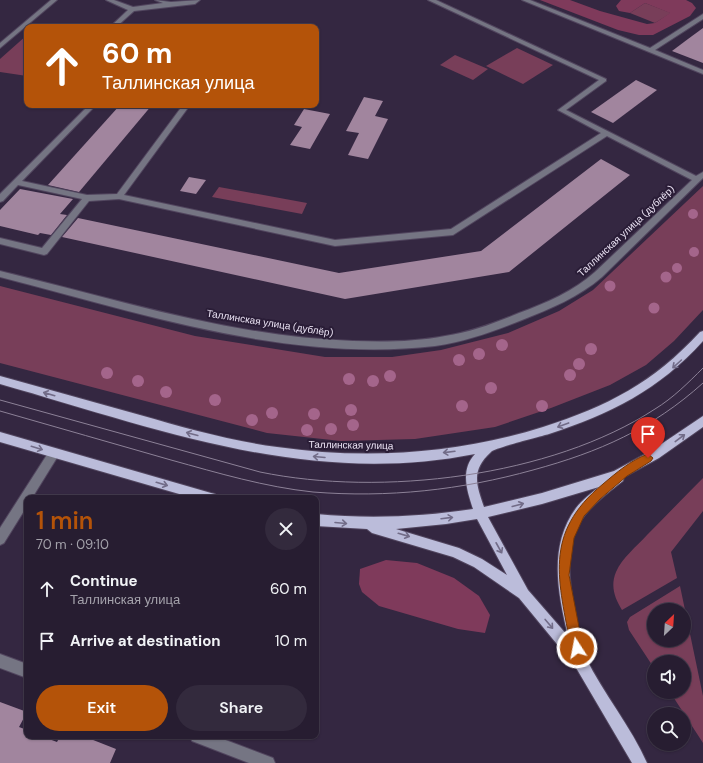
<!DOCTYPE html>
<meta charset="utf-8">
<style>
body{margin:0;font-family:"DM Sans",sans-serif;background:#332a3d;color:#f1f3f6;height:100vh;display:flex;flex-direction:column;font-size:15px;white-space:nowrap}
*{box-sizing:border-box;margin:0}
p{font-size:13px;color:#a4a2ab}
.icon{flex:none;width:22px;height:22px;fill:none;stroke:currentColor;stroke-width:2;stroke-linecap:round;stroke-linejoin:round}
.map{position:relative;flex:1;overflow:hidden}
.sheet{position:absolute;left:24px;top:495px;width:295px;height:244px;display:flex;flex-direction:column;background:#271d31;border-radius:8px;box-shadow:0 1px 3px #0004,0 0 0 1px #433b4d}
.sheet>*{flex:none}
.hud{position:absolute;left:24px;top:24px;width:295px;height:84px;border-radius:8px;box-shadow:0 1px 3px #0004,0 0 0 1px #433b4d;background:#b45309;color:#fff;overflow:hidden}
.needle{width:26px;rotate:25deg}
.fabs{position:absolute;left:647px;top:603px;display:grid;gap:8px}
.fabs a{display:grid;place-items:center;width:44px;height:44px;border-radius:50%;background:#271d31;box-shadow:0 1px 3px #0004,0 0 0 1px #433b4d;font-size:20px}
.pin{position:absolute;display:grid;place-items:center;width:34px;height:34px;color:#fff;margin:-41px -17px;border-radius:50% 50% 50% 0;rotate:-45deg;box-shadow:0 0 4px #0007}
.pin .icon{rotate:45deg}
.me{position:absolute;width:44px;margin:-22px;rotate:349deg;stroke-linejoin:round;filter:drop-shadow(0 0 3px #0008)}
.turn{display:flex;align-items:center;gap:14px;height:84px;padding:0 12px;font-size:18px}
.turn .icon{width:52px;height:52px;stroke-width:2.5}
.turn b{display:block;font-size:28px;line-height:34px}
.round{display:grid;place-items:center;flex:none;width:42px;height:42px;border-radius:21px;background:#332a3d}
.summary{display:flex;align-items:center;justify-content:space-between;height:68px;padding:0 12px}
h1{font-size:24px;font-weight:600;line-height:30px;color:#b45309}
.button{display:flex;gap:8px;margin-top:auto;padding:8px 12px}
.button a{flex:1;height:46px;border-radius:24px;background:#b45309;color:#fff;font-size:16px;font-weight:600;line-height:46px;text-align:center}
.button a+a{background:#332a3d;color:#f1f3f6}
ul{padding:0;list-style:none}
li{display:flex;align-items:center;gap:12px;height:52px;padding:0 12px}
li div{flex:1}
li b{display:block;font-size:15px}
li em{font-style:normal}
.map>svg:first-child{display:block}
.green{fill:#783e59;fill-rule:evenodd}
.forest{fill:#7f3a5b}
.building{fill:#a1859e}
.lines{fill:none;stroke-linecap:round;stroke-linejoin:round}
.minor-casing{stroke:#51455e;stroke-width:2}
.major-casing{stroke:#51455e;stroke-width:2}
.minor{fill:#757583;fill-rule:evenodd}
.major{fill:#bbbcda;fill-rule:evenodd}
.tram{stroke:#8c8197;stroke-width:1}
.tree{fill:#a4658b}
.oneway{stroke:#726c88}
.route{fill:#b45309;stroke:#753606}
.labels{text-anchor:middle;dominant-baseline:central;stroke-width:4;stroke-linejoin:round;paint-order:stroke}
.street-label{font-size:10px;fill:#ebe3f4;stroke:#2a1d37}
</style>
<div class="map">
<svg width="703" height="763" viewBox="0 0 703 763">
<rect width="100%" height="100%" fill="#342741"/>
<g class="green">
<path d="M645,3L671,13L655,23L630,13Z"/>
<path d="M27,35V76L0,72V59Z"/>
<path d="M517,48L553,65L523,84L486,66Z"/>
<path d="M455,55L488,69L473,80L440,65Z"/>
<path d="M703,186V310L674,341L646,365L610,385L551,408L495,427L415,439L341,441L267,433L0,363V286L195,336L325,357H392L441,350L508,333L559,311L593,290Z"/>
<path d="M219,187L307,203L302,214L212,197Z"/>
<path d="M703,478V511L671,552L677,578L622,610C615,599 610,586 616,572C622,558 637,546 647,535C666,516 684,497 703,478Z"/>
<path d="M680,586L703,696V743L670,692H684V662H654V668L629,630L627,622L630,617ZM654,610H684V640H654Z"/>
</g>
<g class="forest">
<path d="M540,0H570L600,11L647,24L655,23L670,13L645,3L630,13L619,11L616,6L621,0H686L692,3L696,8L690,16L653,35H639L618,30Z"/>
<path d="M386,560L417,563L454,578L479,596L490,615L485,633L458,629L379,606L362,592L359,584L360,569Z"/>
</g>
<g class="building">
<path d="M703,28V63L672,51L688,39Z"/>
<path d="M636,80L657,90L613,123L591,112Z"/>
<path d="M364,97L383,101L375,116L388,119L368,159L348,155L359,133L346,131Z"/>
<path d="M120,105H152L79,192L48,185Z"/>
<path d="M304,109L330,114L310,149L290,145L302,127L294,125Z"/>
<path d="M601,159L630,175L509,272L345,299L62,237L78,218L339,273L481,251Z"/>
<path d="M189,177L206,180L196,194L180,191Z"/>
<path d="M20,189L73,199L60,214L67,215L51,235L40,233L38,235L0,226V210Z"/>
<path d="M0,702L27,712L19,727L27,730V736H41L57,742L60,736H83L116,749L110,763H0Z"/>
</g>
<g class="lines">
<defs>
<g id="minor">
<path d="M51,0H57L0,48V43Z"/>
<path d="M106,0H114L133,7L163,3L155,0L171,2L200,0L195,4L134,11L116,27H110L128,10Z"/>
<path d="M428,0H436L606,79V81L566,110L696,176L703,172V178L602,277C579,297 550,309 522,320C494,331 465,342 435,346C287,363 141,313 0,277V271C116,299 232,337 353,341C383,342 415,342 445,336C471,332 495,323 519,313C546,303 574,291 595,272L692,180L607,136L453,235L335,246L119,199L89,201L47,254L44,255L0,244V238L42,248L82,199L18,185L3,201L0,202V194L89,105H96L22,181L87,195L117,194L183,105H190L124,195L335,240L451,229L601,133L558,110L599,80Z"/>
<path d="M522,0H530L650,48L703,14V19L655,50L703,70V74Z"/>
<path d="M54,448L58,450L59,453L58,456L32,498H27V506L4,543L0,545V528L50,450Z"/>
<path d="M0,654L27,664V678L0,668Z"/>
<path d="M190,736H215L273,758L275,763H249L192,741Z"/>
</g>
<g id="major">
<path d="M703,331V341C659,390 610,414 549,434C539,437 494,448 491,452C471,470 476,484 484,507L542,493L614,471L651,451L703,416V427L659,458L624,477L623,481C610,491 595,502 585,515C563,543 569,582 575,614C578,628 580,646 586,658C603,693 632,728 647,763H632L575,666L519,598L474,567L453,557L372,533L367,529L316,526V514C369,519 420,517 473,509C467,491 460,470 475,454C308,487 158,429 0,384V376C47,389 93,402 140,415C185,428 231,441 277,447C366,460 458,454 543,427C608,406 653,383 700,332ZM599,487C591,493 582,500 576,508C548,546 558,594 568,636L528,590L488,517L542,504ZM477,519L507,575L482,559L459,548L396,529L446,524Z"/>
<path d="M0,432L211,493L215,494L217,498H193L0,442Z"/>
</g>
</defs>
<use href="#minor" class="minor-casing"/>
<use href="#major" class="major-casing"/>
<use href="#minor" class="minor"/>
<use href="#major" class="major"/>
<g class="tram">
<path d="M0,400L260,472C381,497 551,477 655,409C673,398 688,383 703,368"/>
<path d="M0,411C57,427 114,444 171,460C218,473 265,487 313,492C388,498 461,490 533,470C599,452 652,429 703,383"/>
</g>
</g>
<g class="tree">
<circle cx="693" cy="214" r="5"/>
<circle cx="694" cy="252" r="5"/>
<circle cx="677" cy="268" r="5"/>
<circle cx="666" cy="277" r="5.5"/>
<circle cx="610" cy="286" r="5.5"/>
<circle cx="654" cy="308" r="5.5"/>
<circle cx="502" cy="345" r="6"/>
<circle cx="591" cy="349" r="6"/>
<circle cx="479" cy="354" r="6"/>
<circle cx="459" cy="360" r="6"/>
<circle cx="579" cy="364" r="6"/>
<circle cx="107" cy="373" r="6"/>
<circle cx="570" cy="375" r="6"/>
<circle cx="390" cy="376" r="6"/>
<circle cx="349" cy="379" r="6"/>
<circle cx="138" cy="381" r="6"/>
<circle cx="373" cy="381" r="6"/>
<circle cx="491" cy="388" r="6"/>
<circle cx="166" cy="392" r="6"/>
<circle cx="215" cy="400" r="6"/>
<circle cx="462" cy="406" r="6"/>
<circle cx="542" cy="406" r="6"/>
<circle cx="351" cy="410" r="6"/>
<circle cx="272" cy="413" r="6"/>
<circle cx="314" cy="414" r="6"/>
<circle cx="252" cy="420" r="6"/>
<circle cx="353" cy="425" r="6"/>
<circle cx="331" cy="429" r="6"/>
<circle cx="307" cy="430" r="6"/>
</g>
<defs><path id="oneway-shaft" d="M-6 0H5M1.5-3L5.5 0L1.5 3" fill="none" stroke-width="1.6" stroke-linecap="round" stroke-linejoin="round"/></defs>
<g class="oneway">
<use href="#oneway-shaft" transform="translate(677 364) rotate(138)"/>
<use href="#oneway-shaft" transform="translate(49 394) rotate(-164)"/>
<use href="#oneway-shaft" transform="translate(563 425) rotate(160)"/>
<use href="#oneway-shaft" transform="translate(192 434) rotate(-165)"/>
<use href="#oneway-shaft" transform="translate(680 438) rotate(-37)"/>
<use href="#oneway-shaft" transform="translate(37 448) rotate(17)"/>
<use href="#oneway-shaft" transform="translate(449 452) rotate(173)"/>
<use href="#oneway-shaft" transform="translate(319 457) rotate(-175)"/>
<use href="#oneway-shaft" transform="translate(162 484) rotate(16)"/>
<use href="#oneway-shaft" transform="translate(518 505) rotate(-15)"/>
<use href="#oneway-shaft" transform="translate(447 518) rotate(-7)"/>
<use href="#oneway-shaft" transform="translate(341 523) rotate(5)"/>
<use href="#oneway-shaft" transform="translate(404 535) rotate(16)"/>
<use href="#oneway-shaft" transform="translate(499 548) rotate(61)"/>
<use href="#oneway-shaft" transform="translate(549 624) rotate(50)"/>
</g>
<path class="route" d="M648,454L653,458L651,461L627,476L600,499L584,516L574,538L569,575L583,648L581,652L577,654L573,652L571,648C559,581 542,534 603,484C616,473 631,460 648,454Z"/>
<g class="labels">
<g class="street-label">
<text transform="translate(626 231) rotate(-43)">Таллинская улица (дублёр)</text>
<text transform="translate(270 323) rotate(9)">Таллинская улица (дублёр)</text>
<text transform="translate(351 445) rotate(1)">Таллинская улица</text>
</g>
</g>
</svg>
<div class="fabs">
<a><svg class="needle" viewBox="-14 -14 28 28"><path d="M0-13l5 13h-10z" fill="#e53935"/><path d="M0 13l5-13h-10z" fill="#a4a2ab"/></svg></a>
<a><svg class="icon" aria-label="sound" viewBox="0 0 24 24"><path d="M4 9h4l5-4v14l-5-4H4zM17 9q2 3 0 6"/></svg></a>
<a><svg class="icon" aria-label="search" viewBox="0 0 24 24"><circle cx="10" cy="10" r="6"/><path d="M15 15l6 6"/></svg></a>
</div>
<div class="pin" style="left:648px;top:458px;background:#d93025"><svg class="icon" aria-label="arrive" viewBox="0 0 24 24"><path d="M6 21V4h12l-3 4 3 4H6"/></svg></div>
<svg class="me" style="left:577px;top:648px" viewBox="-20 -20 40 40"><circle r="17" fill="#b45309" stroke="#fff" stroke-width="3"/><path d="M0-11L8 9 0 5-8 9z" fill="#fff"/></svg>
<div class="hud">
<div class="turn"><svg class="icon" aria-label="ahead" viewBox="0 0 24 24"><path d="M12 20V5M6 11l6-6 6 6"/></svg><div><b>60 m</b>Таллинская улица</div></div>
</div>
<section class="sheet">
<div class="summary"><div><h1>1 min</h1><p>70 m · 09:10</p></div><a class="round"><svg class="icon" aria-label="close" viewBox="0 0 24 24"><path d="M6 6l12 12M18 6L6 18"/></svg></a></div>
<ul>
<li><svg class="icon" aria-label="ahead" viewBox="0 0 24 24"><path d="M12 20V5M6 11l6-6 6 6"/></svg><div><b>Continue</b><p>Таллинская улица</p></div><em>60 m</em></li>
<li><svg class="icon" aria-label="arrive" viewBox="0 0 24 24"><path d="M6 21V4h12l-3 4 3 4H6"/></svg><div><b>Arrive at destination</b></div><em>10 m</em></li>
</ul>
<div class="button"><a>Exit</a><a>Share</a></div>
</section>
</div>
